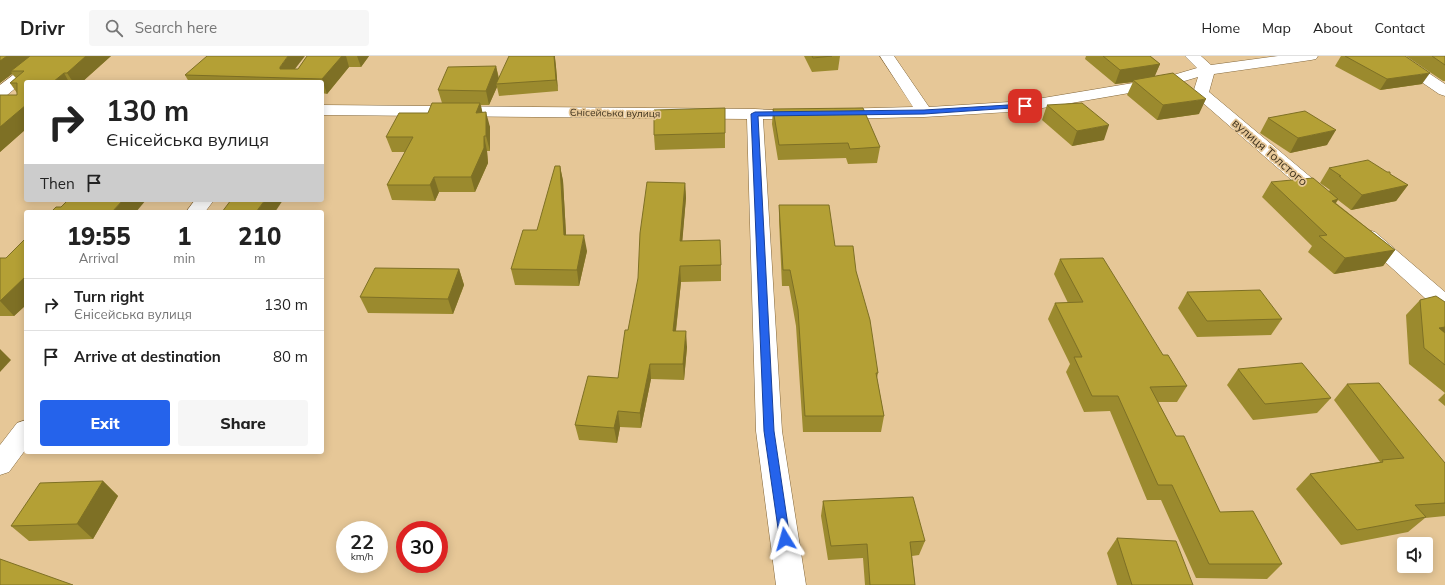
<!DOCTYPE html>
<meta charset="utf-8">
<style>
body{margin:0;font-family:Mulish,sans-serif;background:#f6f6f6;color:#222;height:100vh;display:flex;flex-direction:column;font-size:15px;white-space:nowrap}
*{box-sizing:border-box;margin:0}
p{font-size:13px;color:#767676}
.icon{flex:none;width:22px;height:22px;fill:none;stroke:currentColor;stroke-width:2;stroke-linecap:round;stroke-linejoin:round}
.map{position:relative;flex:1;overflow:hidden}
.panel{position:absolute;left:24px;top:154px;width:300px;height:244px;display:flex;flex-direction:column;background:#fff;border-radius:4px;box-shadow:0 2px 10px #0003}
.panel>*{flex:none}
.top-card{position:absolute;left:24px;top:24px;width:300px;height:122px;border-radius:4px;box-shadow:0 2px 10px #0003;background:#fff;color:#222;overflow:hidden}
.tools{position:absolute;left:1397px;top:481px;display:grid;gap:8px}
.tools a{display:grid;place-items:center;width:36px;height:36px;border-radius:4px;background:#fff;box-shadow:0 2px 10px #0003;font-size:20px}
.speed{position:absolute;left:336px;top:465px;display:flex;gap:8px;font-size:20px;font-weight:700;text-align:center}
.speed>*{display:grid;place-content:center;width:52px;height:52px;border-radius:50%;background:#fff;box-shadow:0 2px 10px #0003;line-height:1}
.speed small{font-size:10px;font-weight:400}
.speed .limit{border:6px solid #d22;background:#fff;color:#111}
.pin{position:absolute;display:grid;place-items:center;width:34px;height:34px;color:#fff;margin:-17px;border-radius:8px;box-shadow:0 2px 6px #0006}
.me{position:absolute;width:44px;margin:-22px;rotate:352deg;stroke-linejoin:round;filter:drop-shadow(0 0 3px #0008)}
.turn{display:flex;align-items:center;gap:14px;height:84px;padding:0 16px;font-size:18px}
.turn .icon{width:52px;height:52px;stroke-width:2.5}
.turn b{display:block;font-size:28px;line-height:34px}
.then{display:flex;align-items:center;height:38px;padding:0 16px;background:#0003;gap:8px;font-size:15px}
.eta{display:flex;justify-content:space-evenly;align-items:center;height:68px;text-align:center}
.eta b{font-size:24px;font-weight:800;line-height:28px}
.action{display:flex;gap:8px;margin-top:auto;padding:8px 16px}
.action a{flex:1;height:46px;border-radius:4px;background:#2563eb;color:#fff;font-size:16px;font-weight:800;line-height:46px;text-align:center}
.action a+a{background:#f6f6f6;color:#222}
ul{padding:0;list-style:none}
li{display:flex;align-items:center;gap:12px;height:52px;padding:0 16px;border-top:1px solid #e0e0e0}
li div{flex:1}
li b{display:block;font-size:15px}
li em{font-style:normal}
header{display:flex;align-items:center;gap:24px;box-sizing:border-box;height:56px;padding:0 20px;background:#fff;border-bottom:1px solid #e0e0e0}
header strong{font-size:19px}
nav{display:flex;gap:22px;margin-inline-start:auto;font-size:14px}
.search{width:280px;height:36px;background:#f6f6f6;display:flex;align-items:center;gap:10px;box-sizing:border-box;padding:0 14px;border-radius:4px;color:#767676;font-size:15px}
.map>svg:first-child{display:block}
.lines{fill:none;stroke-linecap:round;stroke-linejoin:round}
.street-casing{stroke:#826639;stroke-width:1}
.street{fill:#fff;fill-rule:evenodd}
.wall{fill:#9b8a2e}
.shaded-wall{fill:#7e7025}
.building{fill:#b4a035;stroke:#7e7025}
.route{fill:#2563eb;stroke:#184099}
.labels{text-anchor:middle;dominant-baseline:central;stroke-width:3.5;stroke-linejoin:round;paint-order:stroke}
.far-street-label{font-size:10px;fill:#3d311d;stroke:#e6c797}
.street-label{font-size:12px;fill:#3d311d;stroke:#e6c797}
</style>
<header>
<strong>Drivr</strong>
<div class="search"><svg class="icon" aria-label="search" viewBox="0 0 24 24"><circle cx="10" cy="10" r="6"/><path d="M15 15l6 6"/></svg>Search here</div>
<nav><a>Home</a><a>Map</a><a>About</a><a>Contact</a></nav>
</header>
<div class="map">
<svg width="1445" height="529" viewBox="0 0 1445 529">
<rect width="100%" height="100%" fill="#e6c797"/>
<g class="lines">
<defs>
<g id="street">
<path d="M38,0H54L6,40L0,42V29Z"/>
<path d="M880,0H894L929,51L1025,45L1163,22L1197,12L1185,0H1201L1211,9L1278,0H1318L1316,3L1311,4L1214,18L1209,36L1332,139L1334,143L1332,147L1325,149L1318,147L1195,40L1193,37L1198,21L1164,31L1025,55L924,61L835,63L829,61L827,58L829,55L835,53L913,51Z"/>
<path d="M1386,0H1403L1445,28V40L1439,38L1388,3Z"/>
<path d="M322,49L755,53L809,56L811,59L809,62L803,64L763,63L782,375L806,529H776L756,375L747,63L322,59Z"/>
<path d="M195,144H214L205,156H186Z"/>
<path d="M1368,174L1375,176L1445,236V255L1437,253L1361,184L1358,180L1361,176Z"/>
<path d="M26,364V393L9,416L0,419V389L17,367Z"/>
</g>
</defs>
<use href="#street" class="street-casing"/>
<use href="#street" class="street"/>
</g>
<g class="wall">
<path d="M0,0H111L82,26H26V73L0,96V39H17V37L10,27L16,22L12,18L0,27Z"/>
<path d="M307,0H369L361,11H349L327,38L322,37V26H189L185,19L298,13Z"/>
<path d="M804,0H840L838,14L812,16Z"/>
<path d="M1086,0H1150L1160,8L1154,21L1199,58L1157,64L1127,39L1133,26L1115,28L1085,3Z"/>
<path d="M1341,0H1405L1422,28L1380,34L1335,10Z"/>
<path d="M1406,0H1445V25H1443Z"/>
<path d="M555,2L556,11L558,35L499,40L497,31L489,49H481L482,57L490,71V95H487L488,107L475,136H439L435,145L392,144L387,129L405,96H392L386,81L428,57L442,47L438,34L496,10L499,22Z"/>
<path d="M1047,49L1104,84L1072,90L1042,64Z"/>
<path d="M725,52V92L655,94L654,79Z"/>
<path d="M773,53L880,91L877,107L848,108L846,102L778,104L772,68Z"/>
<path d="M1268,62L1327,89L1290,97L1260,77Z"/>
<path d="M560,110L563,125L566,179L587,195L579,230L515,229L511,213L537,174Z"/>
<path d="M1329,112L1390,118L1408,129L1396,145L1351,154L1338,144L1336,147L1395,194L1383,210L1334,218L1308,196L1312,190L1262,141L1271,126L1329,135L1330,134L1320,127Z"/>
<path d="M685,127L686,142L682,185L721,209V225L681,226L676,275L687,291L684,324L651,323L641,372L620,371L617,387L579,384L575,369L618,322L628,274Z"/>
<path d="M779,149L835,190L856,215L878,317L877,322L884,360L881,376H803L796,270L789,230H782L779,164Z"/>
<path d="M26,182V249L14,260H0V202H6Z"/>
<path d="M1060,203L1163,299L1187,330L1177,346H1158L1176,380L1220,456L1282,508L1267,523L1196,522L1161,444H1147L1110,355L1084,356L1066,316L1070,308L1048,263L1055,247H1068L1054,218Z"/>
<path d="M459,213L464,229L453,258L368,257L360,241Z"/>
<path d="M1187,236L1282,263L1271,279L1197,281L1178,252Z"/>
<path d="M1420,244L1445,246V350L1438,344L1445,337L1409,308L1406,259Z"/>
<path d="M1238,313L1331,342L1317,357L1253,364L1227,329Z"/>
<path d="M1347,328L1445,407V460L1425,462L1408,476L1341,489L1296,433L1310,418L1379,406H1380L1334,344Z"/>
<path d="M103,425L118,440L93,483L29,485L11,470Z"/>
<path d="M823,445L925,485L919,499L912,500L915,529H865L863,502L828,504L821,460Z"/>
<path d="M1117,482L1193,529H1117L1107,497Z"/>
</g>
<g class="shaded-wall">
<path d="M7,0H36L11,15L12,18L0,27V5Z"/>
<path d="M86,0H111L82,26H73L67,17Z"/>
<path d="M288,0H305L288,22L280,13V11Z"/>
<path d="M342,0H346L349,11L327,38L322,23Z"/>
<path d="M357,0H369L361,11Z"/>
<path d="M550,0H555V2L556,11L558,35L556,24Z"/>
<path d="M1160,8L1154,22L1133,24V26L1115,28L1120,14Z"/>
<path d="M496,10L499,25L496,28L497,31L489,49L486,35Z"/>
<path d="M64,17L69,26H53Z"/>
<path d="M1430,17L1422,28L1380,34L1387,23Z"/>
<path d="M1206,43L1199,58L1157,64L1163,49Z"/>
<path d="M480,47L484,62L476,57Z"/>
<path d="M26,49V73L0,96V71Z"/>
<path d="M486,56L490,71V95L486,80Z"/>
<path d="M1109,69L1104,84L1072,90L1077,75Z"/>
<path d="M1336,74L1327,89L1290,97L1298,82Z"/>
<path d="M484,80L487,95L488,107L475,136L471,121Z"/>
<path d="M560,110L563,125L567,195L564,179Z"/>
<path d="M434,121L439,136L435,145L430,129Z"/>
<path d="M685,127L686,142L681,201L680,185Z"/>
<path d="M1408,129L1396,145L1351,154L1362,139Z"/>
<path d="M1338,143L1328,159L1332,145Z"/>
<path d="M123,144H146L136,156H112Z"/>
<path d="M265,144H283L275,156H256Z"/>
<path d="M584,179L587,195L579,230L577,214Z"/>
<path d="M1395,194L1383,210L1334,218L1345,202Z"/>
<path d="M680,210L681,226L674,291L673,275Z"/>
<path d="M459,213L464,229L453,258L448,243Z"/>
<path d="M26,220V249L14,260L0,245Z"/>
<path d="M1445,271V283L1439,272Z"/>
<path d="M686,275L687,291L684,324L683,308Z"/>
<path d="M0,293L11,304L0,316Z"/>
<path d="M650,308L651,323L641,372L640,357Z"/>
<path d="M618,355L620,371L617,387L614,372Z"/>
<path d="M103,425L118,440L93,483L77,468Z"/>
</g>
<g class="building">
<path d="M0,0H7L0,5Z"/>
<path d="M30,0H86L67,17H64L53,26H26V49L0,71V39H17V27H10L24,15H11Z"/>
<path d="M207,0H288L280,11V13H298L307,0H342L322,23L185,19Z"/>
<path d="M509,0H554L556,24L496,28Z"/>
<path d="M812,0H832L813,2Z"/>
<path d="M1103,0H1150L1160,8L1120,14Z"/>
<path d="M1345,0H1405L1430,17L1387,23Z"/>
<path d="M1432,0H1445V9Z"/>
<path d="M496,10L486,35L438,34L448,11Z"/>
<path d="M1173,17L1206,43L1163,49L1133,24Z"/>
<path d="M432,47H480L476,57L486,56V80H484V92L471,121H434L430,129H387L413,81H386L399,57H428Z"/>
<path d="M1082,47L1109,69L1077,75L1047,49Z"/>
<path d="M725,52V77L654,79V54Z"/>
<path d="M863,52L880,91L850,93L848,87L779,89L773,53Z"/>
<path d="M1305,55L1336,74L1298,82L1268,62Z"/>
<path d="M1368,104L1387,116H1390V118L1408,129L1362,139L1339,120H1341L1329,112Z"/>
<path d="M555,110H560L564,179H584L577,214L511,213L523,174H537Z"/>
<path d="M1313,122L1338,143L1332,145L1395,194L1345,202L1319,180L1327,179L1271,126Z"/>
<path d="M647,126L685,127L680,185L720,184L721,209L680,210L673,275H686L683,308H650L640,357L618,355L614,372L575,369L588,320L618,322L625,274H628L638,222L640,177Z"/>
<path d="M68,144H123L112,156H51L56,151H61Z"/>
<path d="M231,144H265L256,156H222Z"/>
<path d="M779,149H829L835,190H853L856,215L870,264L878,317H876L884,360H805L798,254L790,214H783Z"/>
<path d="M26,182V220L0,245V202H6Z"/>
<path d="M1103,202L1163,299H1168L1187,330L1150,331L1176,380H1184L1220,456L1253,455L1282,508H1209L1172,429H1158L1118,340H1092L1074,301H1082L1055,247L1083,246L1060,203Z"/>
<path d="M375,212L459,213L448,243L360,241Z"/>
<path d="M1260,234L1282,263L1207,265L1187,236Z"/>
<path d="M1436,240L1445,246V271L1439,272L1445,277V309L1424,292L1420,244Z"/>
<path d="M1302,307L1331,342L1265,348L1238,313Z"/>
<path d="M1379,327L1445,407V447L1415,449L1426,461L1357,474L1310,418L1383,406L1382,404L1404,402L1347,328Z"/>
<path d="M103,425L77,468L11,470L40,427Z"/>
<path d="M913,441L925,485L910,486L915,529H870L867,488L831,490L823,445Z"/>
<path d="M1117,482L1176,485L1193,529H1132Z"/>
<path d="M0,503L73,529H0Z"/>
</g>
<path class="route" d="M1025,48L1028,50L1027,51L924,58L758,60L774,375L790,483L789,486L785,488L780,486L764,375L751,58L755,56L924,54Z"/>
<g class="labels">
<g class="far-street-label">
<text transform="translate(615 57) rotate(1)">Єнісейська вулиця</text>
</g>
<g class="street-label">
<text transform="translate(1270 96) rotate(41)">вулиця Толстого</text>
</g>
</g>
</svg>
<div class="tools">
<a><svg class="icon" aria-label="sound" viewBox="0 0 24 24"><path d="M4 9h4l5-4v14l-5-4H4zM17 9q2 3 0 6"/></svg></a>
</div>
<div class="speed"><div>22<small>km/h</small></div><div class="limit">30</div></div>
<div class="pin" style="left:1025px;top:50px;background:#d93025"><svg class="icon" aria-label="arrive" viewBox="0 0 24 24"><path d="M6 21V4h12l-3 4 3 4H6"/></svg></div>
<svg class="me" style="left:785px;top:483px" viewBox="-20 -20 40 40"><path d="M0-17L14 15 0 8-14 15z" fill="#2563eb" stroke="#fff" stroke-width="4"/></svg>
<div class="top-card">
<div class="turn"><svg class="icon" aria-label="right" viewBox="0 0 24 24"><path d="M7 20v-9h11M14 6l5 5-5 5"/></svg><div><b>130 m</b>Єнісейська вулиця</div></div>
<div class="then">Then<svg class="icon" aria-label="arrive" viewBox="0 0 24 24"><path d="M6 21V4h12l-3 4 3 4H6"/></svg></div>
</div>
<section class="panel">
<div class="eta">
<div><b>19:55</b><p>Arrival</p></div>
<div><b>1</b><p>min</p></div>
<div><b>210</b><p>m</p></div>
</div>
<ul>
<li><svg class="icon" aria-label="right" viewBox="0 0 24 24"><path d="M7 20v-9h11M14 6l5 5-5 5"/></svg><div><b>Turn right</b><p>Єнісейська вулиця</p></div><em>130 m</em></li>
<li><svg class="icon" aria-label="arrive" viewBox="0 0 24 24"><path d="M6 21V4h12l-3 4 3 4H6"/></svg><div><b>Arrive at destination</b></div><em>80 m</em></li>
</ul>
<div class="action"><a>Exit</a><a>Share</a></div>
</section>
</div>
